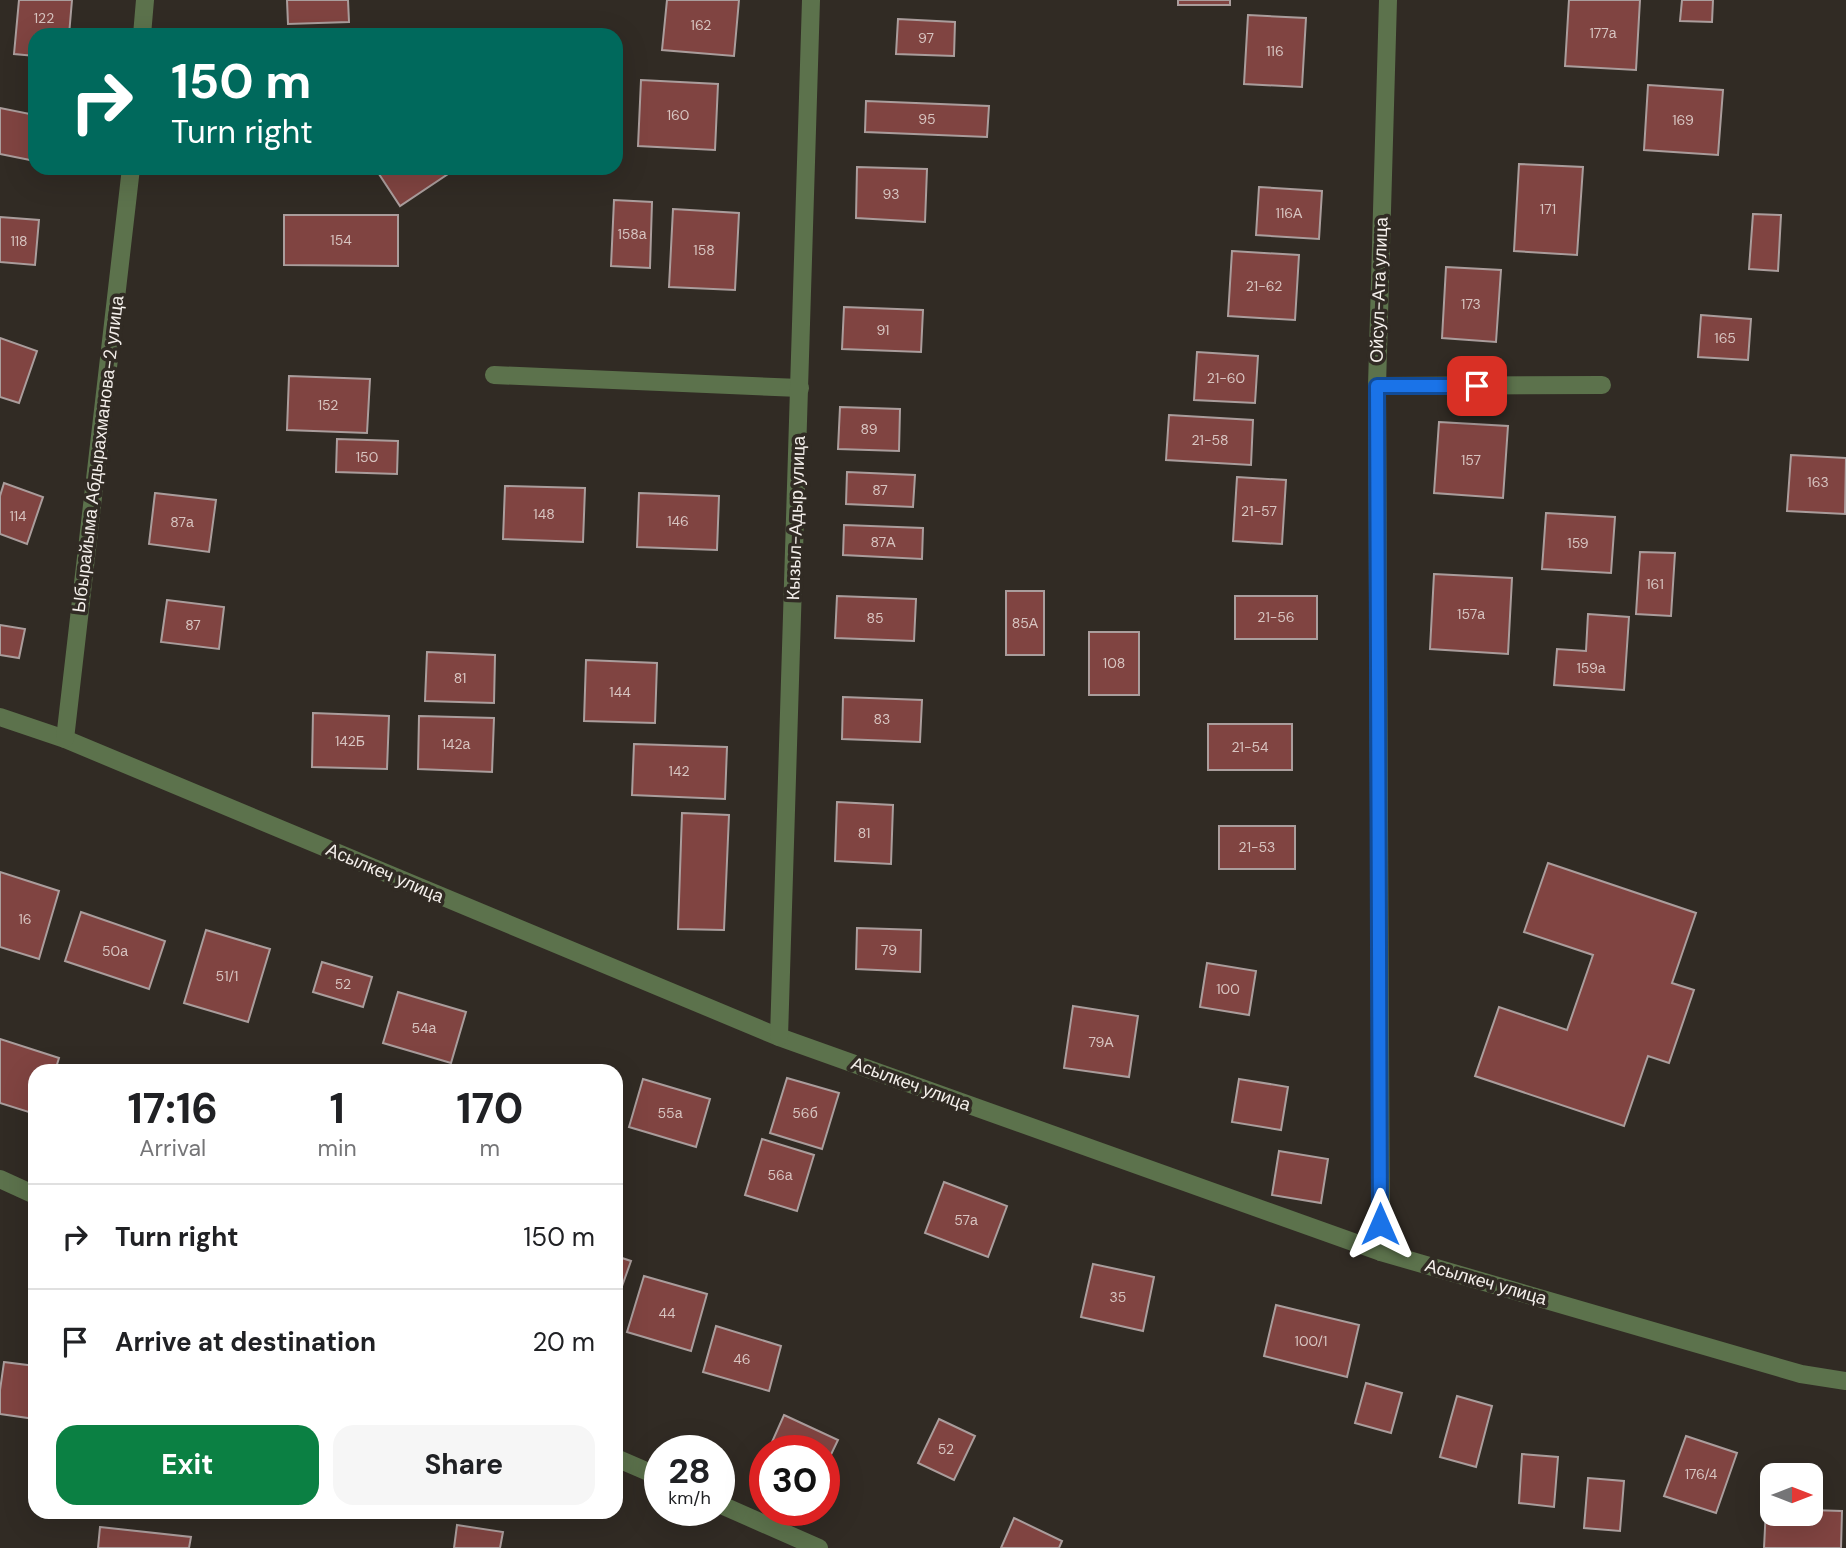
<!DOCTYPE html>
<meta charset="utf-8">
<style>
body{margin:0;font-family:"DM Sans",sans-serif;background:#f6f6f6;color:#202124;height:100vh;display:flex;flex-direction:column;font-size:26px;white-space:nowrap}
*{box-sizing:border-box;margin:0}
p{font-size:23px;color:#757577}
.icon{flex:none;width:38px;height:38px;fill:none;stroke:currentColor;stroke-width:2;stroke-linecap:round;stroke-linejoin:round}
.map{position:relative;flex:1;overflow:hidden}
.details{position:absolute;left:28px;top:1064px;width:595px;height:455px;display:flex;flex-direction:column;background:#fff;border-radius:21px;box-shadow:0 7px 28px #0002}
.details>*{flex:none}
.hud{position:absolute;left:28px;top:28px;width:595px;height:147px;border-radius:21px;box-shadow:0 7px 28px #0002;background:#00695c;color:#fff;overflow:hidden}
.needle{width:46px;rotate:90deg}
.fabs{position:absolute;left:1760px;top:1463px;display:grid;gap:14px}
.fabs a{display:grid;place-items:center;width:63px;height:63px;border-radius:14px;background:#fff;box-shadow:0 7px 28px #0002;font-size:35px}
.speed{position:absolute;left:644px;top:1435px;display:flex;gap:14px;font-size:35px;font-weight:700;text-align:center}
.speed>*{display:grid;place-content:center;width:91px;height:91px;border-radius:50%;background:#fff;box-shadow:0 7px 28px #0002;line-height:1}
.speed small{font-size:18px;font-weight:400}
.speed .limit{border:10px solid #d22;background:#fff;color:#111}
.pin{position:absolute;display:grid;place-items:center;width:60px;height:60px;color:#fff;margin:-30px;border-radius:14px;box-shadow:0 4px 10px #0006}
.me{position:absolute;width:77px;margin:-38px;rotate:0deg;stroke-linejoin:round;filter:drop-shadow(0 0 5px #0008)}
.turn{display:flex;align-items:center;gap:24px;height:147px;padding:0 28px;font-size:32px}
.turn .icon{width:91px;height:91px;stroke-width:2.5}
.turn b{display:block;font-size:49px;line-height:60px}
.eta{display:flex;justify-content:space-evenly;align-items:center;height:119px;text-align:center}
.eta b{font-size:42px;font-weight:700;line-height:49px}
.primary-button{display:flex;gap:14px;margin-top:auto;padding:14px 28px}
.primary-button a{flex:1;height:80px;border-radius:21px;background:#0b8043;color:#fff;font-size:28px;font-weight:700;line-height:80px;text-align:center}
.primary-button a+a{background:#f6f6f6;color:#202124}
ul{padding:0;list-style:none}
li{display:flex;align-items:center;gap:21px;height:105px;padding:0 28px;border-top:2px solid #e0e0e0}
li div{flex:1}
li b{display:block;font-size:26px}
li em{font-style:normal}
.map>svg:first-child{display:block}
.building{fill:#804441;stroke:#aa9d9c;stroke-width:2}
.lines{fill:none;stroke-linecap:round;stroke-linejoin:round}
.street{stroke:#5c724c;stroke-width:18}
.route-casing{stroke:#114b97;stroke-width:18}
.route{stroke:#1a73e8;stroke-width:12}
.labels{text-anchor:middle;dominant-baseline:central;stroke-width:7;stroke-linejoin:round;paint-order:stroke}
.number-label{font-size:14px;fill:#d7c4c0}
.street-label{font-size:18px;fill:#f4efeb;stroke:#312b24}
</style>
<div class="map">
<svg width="1846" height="1548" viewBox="0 0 1846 1548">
<rect width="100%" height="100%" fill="#312b24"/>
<g class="building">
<path d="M19,0H72L69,35H35V56L14,54Z"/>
<path d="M287,0H348L349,22L288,24Z"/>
<path d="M667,0H739L734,56L662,50Z"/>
<rect x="1178" y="0" width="52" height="5"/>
<path d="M1569,0H1640L1636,70L1565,66Z"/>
<path d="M1682,0H1713L1712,22L1680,21Z"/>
<path d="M1248,15L1306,18L1302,87L1244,84Z"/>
<path d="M898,19L955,22L954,56L896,54Z"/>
<path d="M641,80L718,84L715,150L638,146Z"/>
<path d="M1648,85L1723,90L1718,155L1644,150Z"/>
<path d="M866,101L989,106L987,137L865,132Z"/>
<path d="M0,108L35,115V161L0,154Z"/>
<path d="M1519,164L1583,167L1577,255L1514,251Z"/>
<path d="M857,167L927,169L925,222L856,218Z"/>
<path d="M375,168H457L400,206Z"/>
<path d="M1259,187L1322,191L1319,239L1256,235Z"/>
<path d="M614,200L652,202L650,268L611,266Z"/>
<path d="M673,209L739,213L735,290L669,287Z"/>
<path d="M1753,214L1781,215L1778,271L1749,269Z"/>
<path d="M284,215H398V266L284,265Z"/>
<path d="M0,217L39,220L35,265L0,262Z"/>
<path d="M1232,251L1299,255L1295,320L1228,316Z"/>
<path d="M1446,267L1501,270L1496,342L1442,338Z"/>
<path d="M844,307L923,310L921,352L842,349Z"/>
<path d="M1701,315L1751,319L1748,360L1698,357Z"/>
<path d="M0,338L37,351L19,403L0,397Z"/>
<path d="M1197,352L1258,356L1255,403L1194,400Z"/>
<path d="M289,376L370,379L367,433L287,430Z"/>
<path d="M840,407L900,409L899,451L838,449Z"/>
<path d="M1169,415L1253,420L1251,465L1166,460Z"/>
<path d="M1439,422L1508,426L1503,498L1434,493Z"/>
<path d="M337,439L398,441L397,474L336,472Z"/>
<path d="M1791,455L1846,458L1845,514L1787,511Z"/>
<path d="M847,472L915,475L913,507L846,504Z"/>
<path d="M1237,477L1286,480L1282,544L1233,541Z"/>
<path d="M4,483L43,497L27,544L0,534V496Z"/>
<path d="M505,486L585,488L583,542L503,539Z"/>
<path d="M155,493L216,500L209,552L149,544Z"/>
<path d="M639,493L719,496L717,550L637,547Z"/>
<path d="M1546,513L1615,517L1611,573L1542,569Z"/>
<path d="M844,525L923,528L922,559L843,555Z"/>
<path d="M1640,552L1675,553L1671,616L1636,614Z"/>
<path d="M1434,574L1512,578L1508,654L1430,649Z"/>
<rect x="1006" y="591" width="38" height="64"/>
<path d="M837,596L916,599L914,641L835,638Z"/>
<rect x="1235" y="596" width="82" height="43"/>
<path d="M167,600L224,607L219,649L161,642Z"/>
<path d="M1588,614L1629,617L1624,690L1554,685L1557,649L1586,651Z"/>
<path d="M0,625L25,629L19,658L0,655Z"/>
<rect x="1089" y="632" width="50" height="63"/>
<path d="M427,652L495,655L494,703L425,701Z"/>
<path d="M586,660L657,663L655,723L584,721Z"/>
<path d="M843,697L922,700L920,742L842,739Z"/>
<path d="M313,713L389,716L387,769L312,767Z"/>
<path d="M419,716L494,718L492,772L418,769Z"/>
<rect x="1208" y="724" width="84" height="46"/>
<path d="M634,744L727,747L725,799L632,795Z"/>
<path d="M837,802L893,805L891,864L835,861Z"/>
<path d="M682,813L729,815L724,930L678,929Z"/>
<rect x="1219" y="826" width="76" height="43"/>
<path d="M1548,863L1696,913L1672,983L1694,990L1669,1063L1648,1056L1624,1126L1475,1076L1499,1007L1567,1030L1593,955L1524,932Z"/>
<path d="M0,872L59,891L39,959L0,947Z"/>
<path d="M81,912L165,941L149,989L65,961Z"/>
<path d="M857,928L921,930L920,972L856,969Z"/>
<path d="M206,930L270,949L248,1022L184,1003Z"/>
<path d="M322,962L372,977L363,1007L313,992Z"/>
<path d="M1207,963L1256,971L1249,1015L1200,1007Z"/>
<path d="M398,992L466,1012L451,1063L383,1043Z"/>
<path d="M1073,1006L1138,1016L1129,1077L1064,1068Z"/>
<path d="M0,1039L59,1058L55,1071H35V1114L0,1103Z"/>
<path d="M787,1078L839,1093L822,1149L770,1133Z"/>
<path d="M643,1079L710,1099L696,1147L629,1127Z"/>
<path d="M1239,1079L1288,1087L1281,1130L1232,1122Z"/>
<path d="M762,1139L814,1155L797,1211L745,1195Z"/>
<path d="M1279,1151L1328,1159L1321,1203L1272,1195Z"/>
<path d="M944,1182L1007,1206L988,1257L925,1233Z"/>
<path d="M616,1256L631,1261L616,1303Z"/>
<path d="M1093,1264L1154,1277L1143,1331L1081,1317Z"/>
<path d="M644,1276L707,1294L691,1351L627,1332Z"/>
<path d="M1276,1305L1359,1325L1347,1377L1264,1356Z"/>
<path d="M716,1326L781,1346L769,1391L703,1372Z"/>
<path d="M4,1362L35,1366V1419L0,1414V1390Z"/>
<path d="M1366,1383L1402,1393L1391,1433L1355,1423Z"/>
<path d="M1457,1396L1492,1406L1476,1467L1440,1457Z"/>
<path d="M784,1415L838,1440L824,1469V1451H768Z"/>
<path d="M939,1419L975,1436L954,1480L918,1463Z"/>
<path d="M1686,1436L1737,1453L1716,1513L1664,1496Z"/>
<path d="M1522,1454L1558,1457L1554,1507L1519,1503Z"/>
<path d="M765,1457V1484L755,1479Z"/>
<path d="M1588,1478L1624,1481L1620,1531L1584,1528Z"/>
<path d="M1766,1508H1773V1514H1811V1510L1842,1511L1841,1548H1764Z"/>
<path d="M1014,1518L1062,1541L1059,1548H1001Z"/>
<path d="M457,1525L503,1532L500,1548H454Z"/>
<path d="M100,1527L191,1537L189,1548H98Z"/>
</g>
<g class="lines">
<g class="street">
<path d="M142,35L145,0"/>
<path d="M494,375L800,388"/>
<path d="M1377,386L1602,385"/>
<path d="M0,717L65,739L779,1037L1381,1252L1801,1374L1846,1381"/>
<path d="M65,739L131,168"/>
<path d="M779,1037L811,0"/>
<path d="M0,1179L35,1195"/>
<path d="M1381,1252L1377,386L1388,0"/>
<path d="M616,1458L660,1477"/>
<path d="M719,1504L819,1548"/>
</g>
</g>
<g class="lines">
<defs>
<path id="route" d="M1380,1224L1377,386H1477"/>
</defs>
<use href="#route" class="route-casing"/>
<use href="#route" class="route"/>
</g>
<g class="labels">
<g class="number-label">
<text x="44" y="18">122</text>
<text x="701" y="25">162</text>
<text x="1603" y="33">177а</text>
<text x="926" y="38">97</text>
<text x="1275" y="51">116</text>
<text x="678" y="115">160</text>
<text x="927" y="119">95</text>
<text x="1683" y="120">169</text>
<text x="891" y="194">93</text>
<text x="1548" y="209">171</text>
<text x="1289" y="213">116А</text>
<text x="632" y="234">158а</text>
<text x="341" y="240">154</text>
<text x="19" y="241">118</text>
<text x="704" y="250">158</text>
<text x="1264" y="286">21-62</text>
<text x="1471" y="304">173</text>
<text x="883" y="330">91</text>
<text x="1725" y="338">165</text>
<text x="1226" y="378">21-60</text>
<text x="328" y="405">152</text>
<text x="869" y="429">89</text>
<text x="1210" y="440">21-58</text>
<text x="367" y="457">150</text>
<text x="1471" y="460">157</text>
<text x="1818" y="482">163</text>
<text x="880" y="490">87</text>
<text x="1259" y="511">21-57</text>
<text x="544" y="514">148</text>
<text x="18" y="516">114</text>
<text x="678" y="521">146</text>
<text x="182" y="522">87а</text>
<text x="883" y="542">87А</text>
<text x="1578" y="543">159</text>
<text x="1655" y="584">161</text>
<text x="1471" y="614">157а</text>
<text x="1276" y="617">21-56</text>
<text x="875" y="618">85</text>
<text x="1025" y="623">85А</text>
<text x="193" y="625">87</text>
<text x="1114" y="663">108</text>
<text x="1591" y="668">159а</text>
<text x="460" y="678">81</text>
<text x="620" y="692">144</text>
<text x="882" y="719">83</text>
<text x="350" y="741">142Б</text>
<text x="456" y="744">142а</text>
<text x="1250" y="747">21-54</text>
<text x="679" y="771">142</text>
<text x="864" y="833">81</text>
<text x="1257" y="847">21-53</text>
<text x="25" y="919">16</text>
<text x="889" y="950">79</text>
<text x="115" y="951">50а</text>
<text x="227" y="976">51/1</text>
<text x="343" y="984">52</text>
<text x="1228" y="989">100</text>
<text x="424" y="1028">54а</text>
<text x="1101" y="1042">79А</text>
<text x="670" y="1113">55а</text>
<text x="805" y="1113">56б</text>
<text x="780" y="1175">56а</text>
<text x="966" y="1220">57а</text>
<text x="1118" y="1297">35</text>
<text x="667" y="1313">44</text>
<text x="1311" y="1341">100/1</text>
<text x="742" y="1359">46</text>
<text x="946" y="1449">52</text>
<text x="1701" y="1474">176/4</text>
</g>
<g class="street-label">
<text transform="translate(1379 290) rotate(-88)">Ойсул-Ата улица</text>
<text transform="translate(98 454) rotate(-83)">Ыбырайыма Абдырахманова-2 улица</text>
<text transform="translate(796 518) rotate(-88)">Кызыл-Адыр улица</text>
<text transform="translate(385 873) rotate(23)">Асылкеч улица</text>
<text transform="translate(911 1084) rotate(20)">Асылкеч улица</text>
<text transform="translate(1486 1282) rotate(16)">Асылкеч улица</text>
</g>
</g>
</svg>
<div class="fabs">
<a><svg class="needle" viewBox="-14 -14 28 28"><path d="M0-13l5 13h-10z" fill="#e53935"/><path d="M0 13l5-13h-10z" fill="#757577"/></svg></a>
</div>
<div class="speed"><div>28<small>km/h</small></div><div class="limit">30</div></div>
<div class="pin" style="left:1477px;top:386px;background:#d93025"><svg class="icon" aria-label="arrive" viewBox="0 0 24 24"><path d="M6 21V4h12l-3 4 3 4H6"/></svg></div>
<svg class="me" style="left:1380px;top:1224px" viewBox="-20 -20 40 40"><path d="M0-17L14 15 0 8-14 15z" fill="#1a73e8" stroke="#fff" stroke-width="4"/></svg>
<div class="hud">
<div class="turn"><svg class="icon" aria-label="right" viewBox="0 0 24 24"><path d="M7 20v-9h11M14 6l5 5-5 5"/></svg><div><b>150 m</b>Turn right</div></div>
</div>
<section class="details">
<div class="eta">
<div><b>17:16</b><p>Arrival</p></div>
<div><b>1</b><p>min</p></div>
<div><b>170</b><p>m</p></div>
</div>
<ul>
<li><svg class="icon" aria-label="right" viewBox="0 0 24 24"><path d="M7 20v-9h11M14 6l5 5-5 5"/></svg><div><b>Turn right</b></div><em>150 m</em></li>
<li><svg class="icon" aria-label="arrive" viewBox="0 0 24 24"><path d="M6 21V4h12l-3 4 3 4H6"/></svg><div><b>Arrive at destination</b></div><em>20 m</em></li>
</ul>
<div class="primary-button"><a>Exit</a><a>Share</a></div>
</section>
</div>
